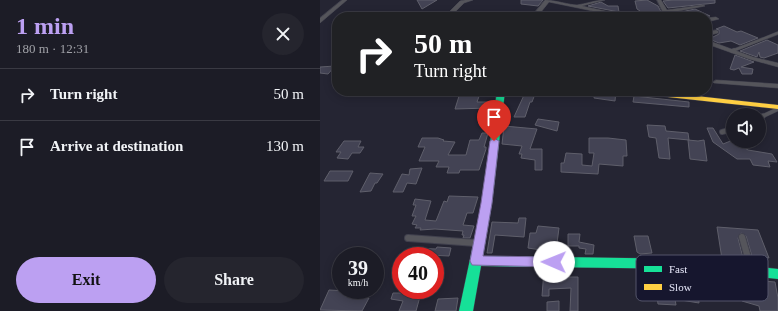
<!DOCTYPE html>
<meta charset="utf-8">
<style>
body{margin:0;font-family:"Times New Roman",serif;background:#25252e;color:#f1f3f6;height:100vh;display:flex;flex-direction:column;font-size:15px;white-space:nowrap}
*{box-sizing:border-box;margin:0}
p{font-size:13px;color:#a0a1a7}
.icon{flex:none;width:22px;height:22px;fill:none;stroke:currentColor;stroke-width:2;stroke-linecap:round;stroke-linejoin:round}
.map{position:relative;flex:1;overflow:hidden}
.drawer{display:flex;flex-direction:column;background:#1c1c26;width:320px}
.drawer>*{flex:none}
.guide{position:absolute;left:12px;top:12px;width:380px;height:84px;border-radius:16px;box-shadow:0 2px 10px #0003,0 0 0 1px #3a3a43;background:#202124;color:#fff;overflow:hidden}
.buttons{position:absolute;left:406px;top:108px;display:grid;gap:8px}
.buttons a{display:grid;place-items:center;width:40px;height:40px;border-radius:50%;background:#1c1c26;box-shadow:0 2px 10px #0003,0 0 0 1px #3a3a43;font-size:20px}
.speed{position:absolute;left:12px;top:247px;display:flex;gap:8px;font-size:20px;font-weight:700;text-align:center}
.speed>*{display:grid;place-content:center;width:52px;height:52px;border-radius:50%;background:#1c1c26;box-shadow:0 2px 10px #0003,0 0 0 1px #3a3a43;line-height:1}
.speed small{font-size:10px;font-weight:400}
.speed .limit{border:6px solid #d22;background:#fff;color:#111}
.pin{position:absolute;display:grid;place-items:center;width:34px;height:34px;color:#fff;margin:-41px -17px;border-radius:50% 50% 50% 0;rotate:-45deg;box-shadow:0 0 4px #0007}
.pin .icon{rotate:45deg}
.me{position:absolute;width:44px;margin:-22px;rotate:271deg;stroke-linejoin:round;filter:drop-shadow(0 0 3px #0008)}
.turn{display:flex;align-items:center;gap:14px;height:84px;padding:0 16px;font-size:18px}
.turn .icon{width:52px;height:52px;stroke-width:2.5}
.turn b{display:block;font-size:28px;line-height:34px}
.round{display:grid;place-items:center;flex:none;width:42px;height:42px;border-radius:21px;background:#25252e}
.overview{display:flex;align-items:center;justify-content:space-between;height:68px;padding:0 16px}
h1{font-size:24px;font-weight:700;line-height:30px;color:#bca0f2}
.action{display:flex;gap:8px;margin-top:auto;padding:8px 16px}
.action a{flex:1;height:46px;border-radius:24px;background:#bca0f2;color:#111;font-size:16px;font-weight:700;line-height:46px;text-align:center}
.action a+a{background:#25252e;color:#f1f3f6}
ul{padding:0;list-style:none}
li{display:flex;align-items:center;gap:12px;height:52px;padding:0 16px;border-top:1px solid #3a3a43}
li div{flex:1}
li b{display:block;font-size:15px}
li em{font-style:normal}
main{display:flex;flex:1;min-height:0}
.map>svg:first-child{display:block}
.building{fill:#434354;stroke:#5f5f6b}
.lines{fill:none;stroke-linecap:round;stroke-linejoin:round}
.lane-far3-casing{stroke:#41414e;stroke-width:3.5}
.lane-far2-casing{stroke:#41414e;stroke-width:4.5}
.lane-far1-casing{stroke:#41414e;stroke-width:6}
.lane-casing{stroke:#41414e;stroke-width:8}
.street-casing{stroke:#41414e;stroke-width:1}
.fast-casing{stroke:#41414e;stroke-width:1}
.slow-casing{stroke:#41414e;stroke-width:1}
.lane-far3{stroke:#55555b;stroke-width:2.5}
.lane-far2{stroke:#55555b;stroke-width:3.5}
.lane-far1{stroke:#55555b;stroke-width:4.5}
.lane{stroke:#55555b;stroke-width:6}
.street{fill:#55555b;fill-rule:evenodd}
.fast{fill:#16e098;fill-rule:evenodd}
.slow{fill:#ffcf43;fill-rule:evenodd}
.route{fill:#bca0f2;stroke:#7a689d}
.key{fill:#16162e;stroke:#54556b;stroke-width:1}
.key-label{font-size:11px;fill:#e6e7f9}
</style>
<main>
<section class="drawer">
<div class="overview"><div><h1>1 min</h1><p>180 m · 12:31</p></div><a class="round"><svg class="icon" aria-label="close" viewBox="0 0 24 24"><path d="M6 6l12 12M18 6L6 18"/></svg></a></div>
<ul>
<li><svg class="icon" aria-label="right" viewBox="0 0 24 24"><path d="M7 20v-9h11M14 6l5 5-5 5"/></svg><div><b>Turn right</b></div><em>50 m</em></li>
<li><svg class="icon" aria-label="arrive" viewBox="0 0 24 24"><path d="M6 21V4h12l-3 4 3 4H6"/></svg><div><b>Arrive at destination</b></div><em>130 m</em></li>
</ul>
<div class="action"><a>Exit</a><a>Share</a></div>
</section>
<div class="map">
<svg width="458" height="311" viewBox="0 0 458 311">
<rect width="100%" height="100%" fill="#252533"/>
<g class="building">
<path d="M97,0H117L102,9Z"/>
<path d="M201,0H223L218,6L201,4Z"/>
<path d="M327,0L338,6L343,16H321L320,11L317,9L315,1Z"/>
<path d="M353,0H395V3L348,8L343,1Z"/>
<path d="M281,2L288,6H298L299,12L268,6Z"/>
<path d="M375,9L390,16L360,17L356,13Z"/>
<path d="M404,26L417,32L421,31L438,38L420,45L411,41L399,43L389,39L399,34V30L396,29Z"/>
<path d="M447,40L458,45V53L444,58L440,57L439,52L437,57L420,51Z"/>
<path d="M415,55L434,62L421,67L433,69L432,74H422L419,68L414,70L410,69Z"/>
<path d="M15,66L8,74L0,73V67Z"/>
<path d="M152,91H161L157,102H170L169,108L135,109L140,93L150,94Z"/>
<path d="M275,91H296L295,101L274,98Z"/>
<path d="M205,93L215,94L212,102H210L205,117H194Z"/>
<path d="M314,96L369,102V107L313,102Z"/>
<path d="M218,119L239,122L237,131L215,125Z"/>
<path d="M327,125L345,126L346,131L368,133L369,140L348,138L350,159L339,158L336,138L329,137Z"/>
<path d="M184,126L217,129L210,149H222V170H215V160L201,158L202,154H199L202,146L182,144Z"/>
<path d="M387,128H393L403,144L413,140L428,150L452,154L457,162L448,161L450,167L433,165L430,159H417L393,142Z"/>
<path d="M162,133H168L164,147H166V149L159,170H140L139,173H127L129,167H116L119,161H99L105,147H98L102,138H118L124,140L123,141L135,142L128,155H146L150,140H159Z"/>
<path d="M269,138H288L306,140L307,156H303V166L279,164L278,174L241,172V163H244L246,153L262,154V165L272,166L274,153H269Z"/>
<path d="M368,140L378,141L384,140L387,161L370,159Z"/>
<path d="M24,141H41L38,147H44L40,153H32L28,159L17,158L21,152H16Z"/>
<path d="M102,168L96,184L87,183L83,192H73L82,174L89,175L90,169Z"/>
<path d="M10,171H33L28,181H4Z"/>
<path d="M50,173L63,174L57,183H55L51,191L40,192Z"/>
<path d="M129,196L158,197L153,213H147L143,225L154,226L150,238H143L144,235H142L143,231L115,229L100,230L101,228H95L97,225L92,224L96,216H92L96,205H93L95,199L111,201L105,220L116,221L124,201L127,202Z"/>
<path d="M199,218H206L204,237L175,235L172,253H167L172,222L198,223Z"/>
<path d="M218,226L239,228L237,243L230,242V248L222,247L221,250L208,248L210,233H216Z"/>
<path d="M397,227L438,230L449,258L441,257L443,264L434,263L426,236L421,233L418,238L424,262L402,259Z"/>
<path d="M248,234H260L259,242L274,245L273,254H265L266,249L259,248V246H248Z"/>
<path d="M314,236H328L332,253L320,254L317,252Z"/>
<path d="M117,247L131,248L129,256L88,254L91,248L116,249Z"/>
<path d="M224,270L249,271V277H258V311H250L251,288L229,289V296H222Z"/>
<path d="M358,272H366L370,283L389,286L387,274L393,275L396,298L390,296V294L378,292L379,303L355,299L356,305L338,304L336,288H333L331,278L359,280Z"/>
<path d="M406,278L455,282L458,298V311H440L439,306L422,301L420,292L408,290L405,281Z"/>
<path d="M9,290L27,291L25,296L49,298L42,311L0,310Z"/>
<path d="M73,293H101L96,311H79L83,301L71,299Z"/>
<path d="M138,298L136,311H115L118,299Z"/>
<path d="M239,301V311H227V302Z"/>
</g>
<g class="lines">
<defs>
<path id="lane-far3" d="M412,51L458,33"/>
<g id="lane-far2">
<path d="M412,51L414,50"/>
<path d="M441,117L458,109"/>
</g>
<g id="lane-far1">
<path d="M439,118L443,116"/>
<path d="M402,132L413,129"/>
</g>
<g id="lane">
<path d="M422,237L431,268"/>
<path d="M88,238L156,243"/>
</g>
<g id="street">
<path d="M22,0H27L0,23V18Z"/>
<path d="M145,0H153L144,3L130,17H124L140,1Z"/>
<path d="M225,0C234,0 250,5 257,5C266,4 275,0 285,0L262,6L313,17H302L229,2L217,17H211Z"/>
<path d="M337,0H341L347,10L383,5L385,6L348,13L349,17H345Z"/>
<path d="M387,18L396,17L399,19L387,22Z"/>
<path d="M396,30L398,31V33L387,36V32Z"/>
<path d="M387,40L433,57L458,63V67L429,59L387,44Z"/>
<path d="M396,80L458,84V88L394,83L393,82Z"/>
</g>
<path id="fast" d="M177,91H185L172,203L163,256L372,259L458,269V279L372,269L161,266L153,311H139L162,203Z"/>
<path id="slow" d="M307,91H331L458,105V109L311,93Z"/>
</defs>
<use href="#lane-far3" class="lane-far3-casing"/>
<use href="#lane-far2" class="lane-far2-casing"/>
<use href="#lane-far1" class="lane-far1-casing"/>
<use href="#lane" class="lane-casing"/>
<use href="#street" class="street-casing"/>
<use href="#fast" class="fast-casing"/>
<use href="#slow" class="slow-casing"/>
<use href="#lane-far3" class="lane-far3"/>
<use href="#lane-far2" class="lane-far2"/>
<use href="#lane-far1" class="lane-far1"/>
<use href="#lane" class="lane"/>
<use href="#street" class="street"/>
<use href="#fast" class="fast"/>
<use href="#slow" class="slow"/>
</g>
<path class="route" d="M174,138L179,141L172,203L163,256L234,257L239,258L240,262L239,266L234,267L152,265L150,261L161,203L170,141Z"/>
<rect x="316" y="255" width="132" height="46" rx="6" class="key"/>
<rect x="324" y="266" width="18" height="6" fill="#16e098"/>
<rect x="324" y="284" width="18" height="6" fill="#ffcf43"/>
<g class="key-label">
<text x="349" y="273">Fast</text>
<text x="349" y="291">Slow</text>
</g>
</svg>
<div class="buttons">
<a><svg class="icon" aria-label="sound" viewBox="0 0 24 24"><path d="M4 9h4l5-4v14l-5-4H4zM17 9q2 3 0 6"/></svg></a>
</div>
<div class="speed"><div>39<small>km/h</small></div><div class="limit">40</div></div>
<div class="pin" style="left:174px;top:141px;background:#d93025"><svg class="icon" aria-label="arrive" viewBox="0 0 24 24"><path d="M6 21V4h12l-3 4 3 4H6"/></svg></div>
<svg class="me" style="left:234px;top:262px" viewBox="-20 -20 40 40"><circle r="19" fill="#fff"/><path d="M0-13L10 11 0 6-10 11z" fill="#bca0f2"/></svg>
<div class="guide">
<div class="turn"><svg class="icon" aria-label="right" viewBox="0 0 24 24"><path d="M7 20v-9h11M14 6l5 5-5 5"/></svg><div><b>50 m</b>Turn right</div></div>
</div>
</div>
</main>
